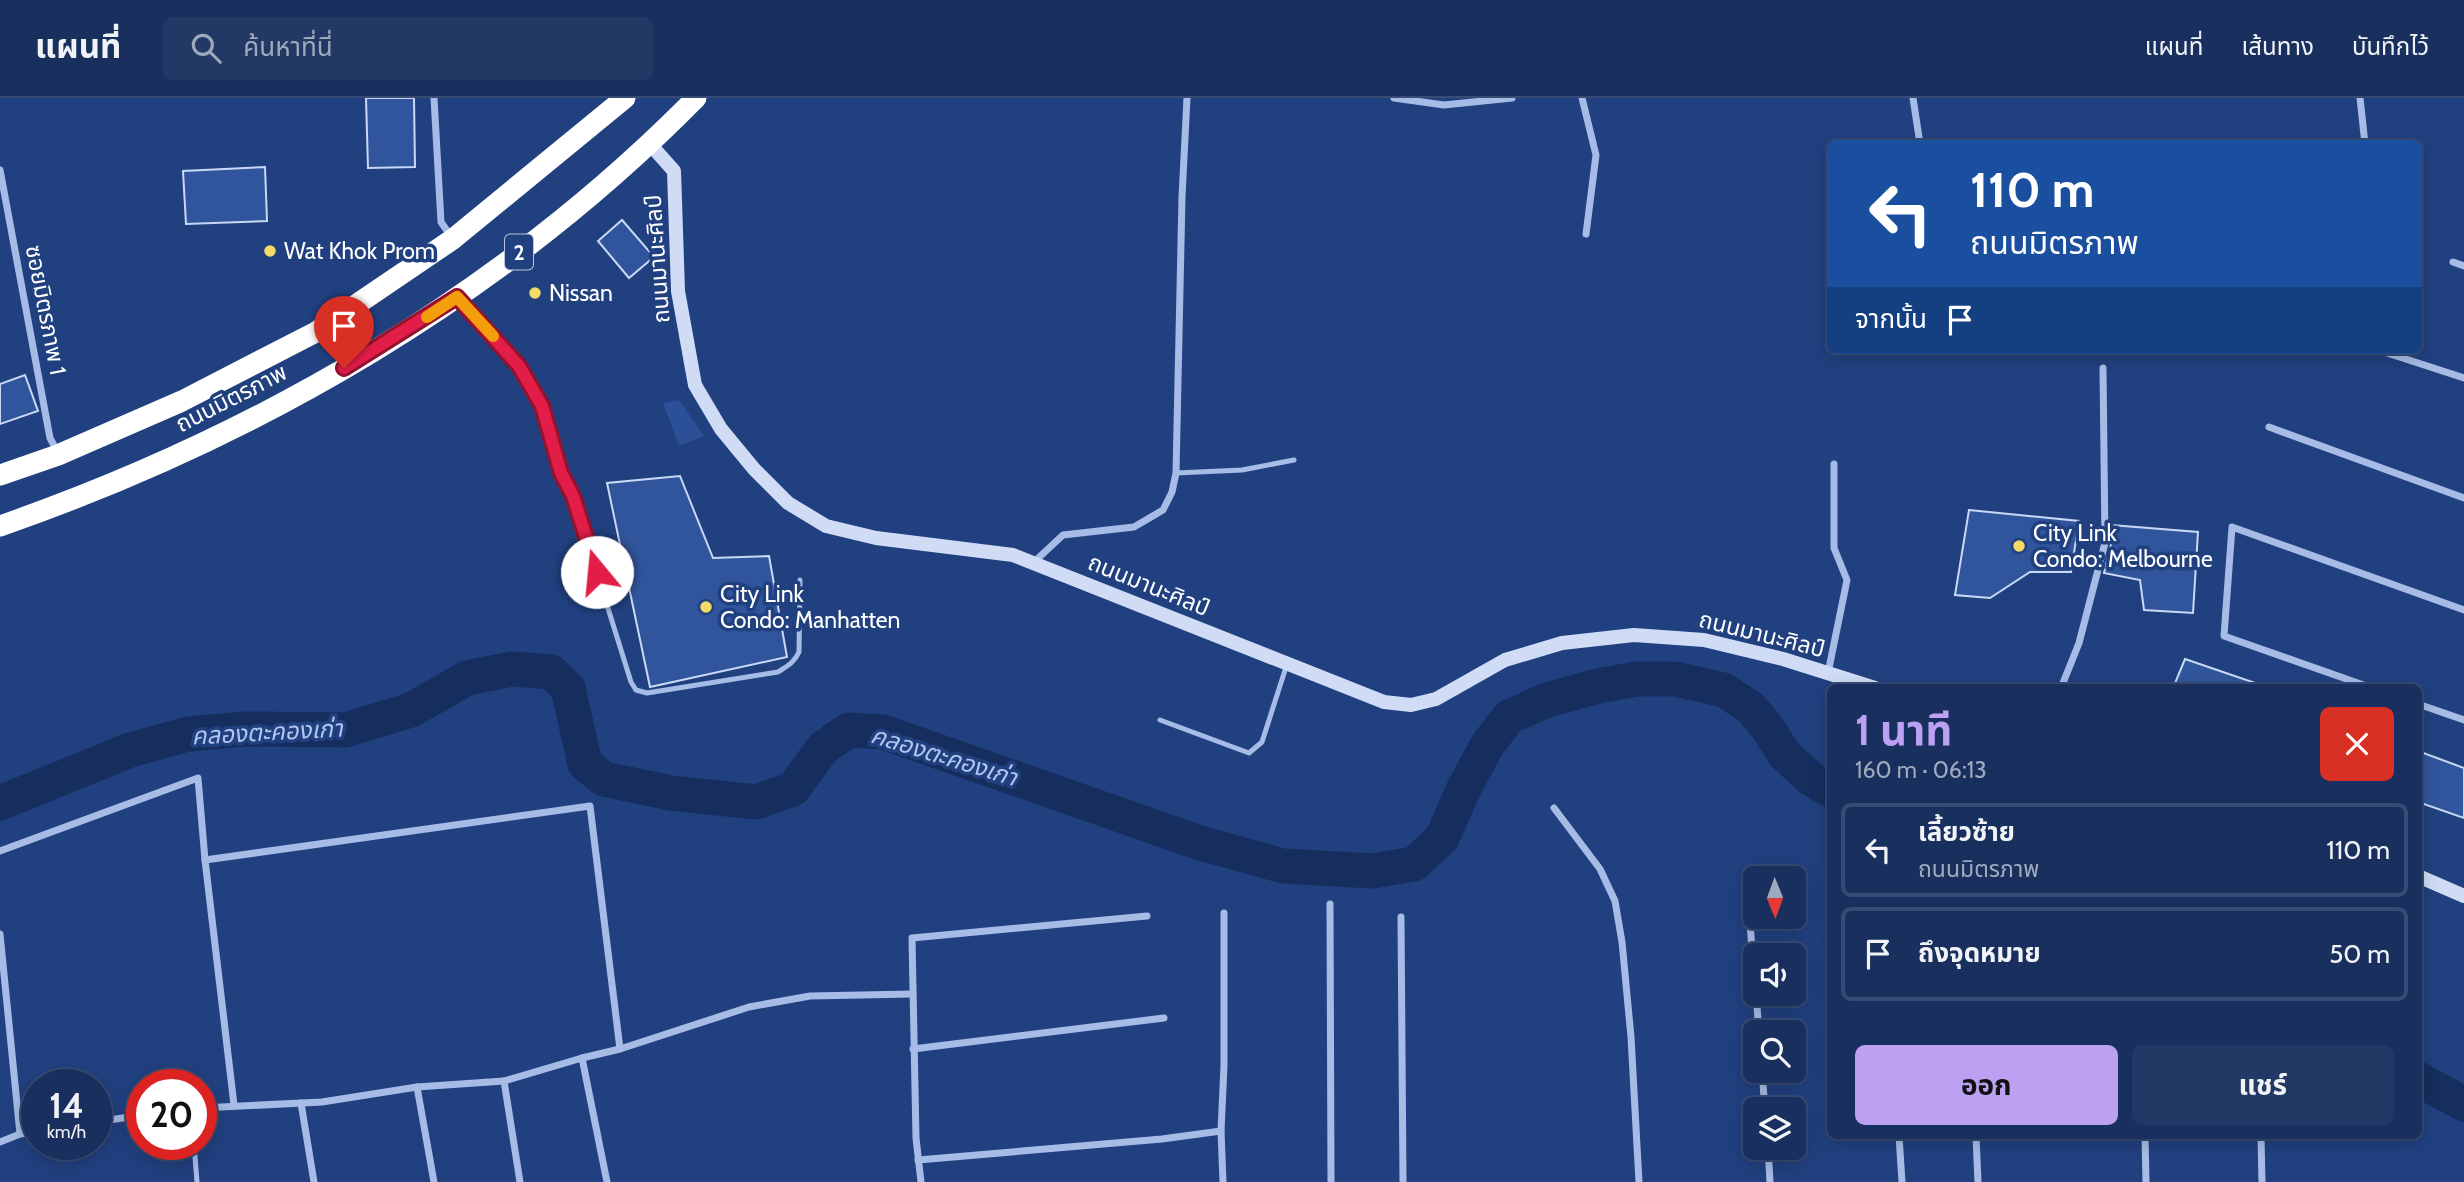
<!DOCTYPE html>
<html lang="th">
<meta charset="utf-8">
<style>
body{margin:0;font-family:Cabin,"Noto Sans Thai",sans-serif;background:#223865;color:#f1f3f6;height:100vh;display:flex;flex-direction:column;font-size:26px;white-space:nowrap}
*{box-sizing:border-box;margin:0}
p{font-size:23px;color:#9fa9bd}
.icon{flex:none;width:38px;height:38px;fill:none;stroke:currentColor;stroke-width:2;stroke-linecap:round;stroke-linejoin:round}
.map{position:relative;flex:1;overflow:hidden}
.sheet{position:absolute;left:1827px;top:586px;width:595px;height:455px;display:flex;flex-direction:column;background:#19305f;border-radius:10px;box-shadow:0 4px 18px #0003,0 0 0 2px #374b74}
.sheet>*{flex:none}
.guide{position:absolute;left:1827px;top:42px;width:595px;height:214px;border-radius:10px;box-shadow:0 4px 18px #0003,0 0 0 2px #374b74;background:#1a4fa0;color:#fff;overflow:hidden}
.needle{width:46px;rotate:179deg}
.tools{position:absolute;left:1743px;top:768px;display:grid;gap:14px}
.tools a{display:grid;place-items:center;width:63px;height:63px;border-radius:10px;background:#19305f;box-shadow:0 4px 18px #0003,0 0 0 2px #374b74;font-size:35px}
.speed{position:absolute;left:21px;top:971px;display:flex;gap:14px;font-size:35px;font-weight:700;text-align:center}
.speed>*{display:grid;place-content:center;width:91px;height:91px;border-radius:50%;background:#19305f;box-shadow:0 4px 18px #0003,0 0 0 2px #374b74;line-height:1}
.speed small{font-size:18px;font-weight:400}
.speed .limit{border:10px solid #d22;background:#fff;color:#111}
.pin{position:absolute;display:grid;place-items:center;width:60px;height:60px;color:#fff;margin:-72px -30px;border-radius:50% 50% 50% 0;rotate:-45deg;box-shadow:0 0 7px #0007}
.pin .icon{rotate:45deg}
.me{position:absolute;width:77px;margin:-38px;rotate:343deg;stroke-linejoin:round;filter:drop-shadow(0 0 5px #0008)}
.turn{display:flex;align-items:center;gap:24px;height:147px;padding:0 28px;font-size:32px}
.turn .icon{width:91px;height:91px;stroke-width:2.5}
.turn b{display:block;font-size:49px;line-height:60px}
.then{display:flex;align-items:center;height:66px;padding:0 28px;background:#0003;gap:14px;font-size:26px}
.round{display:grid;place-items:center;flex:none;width:74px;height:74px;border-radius:10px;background:#223865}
.head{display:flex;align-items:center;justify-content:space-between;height:119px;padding:0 28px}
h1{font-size:42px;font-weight:700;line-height:52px;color:#bca0f2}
.primary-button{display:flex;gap:14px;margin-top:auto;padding:14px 28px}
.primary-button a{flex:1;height:80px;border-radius:10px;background:#bca0f2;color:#111;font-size:28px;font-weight:700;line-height:80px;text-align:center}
.primary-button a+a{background:#223865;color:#f1f3f6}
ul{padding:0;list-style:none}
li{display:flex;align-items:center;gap:21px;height:94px;margin:0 14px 10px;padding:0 14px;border:4px solid #374b74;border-radius:10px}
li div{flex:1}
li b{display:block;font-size:26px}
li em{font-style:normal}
header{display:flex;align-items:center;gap:42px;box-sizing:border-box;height:98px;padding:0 35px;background:#19305f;border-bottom:2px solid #374b74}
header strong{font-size:33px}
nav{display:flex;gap:38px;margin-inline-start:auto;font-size:24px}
.search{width:490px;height:63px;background:#223865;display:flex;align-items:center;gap:18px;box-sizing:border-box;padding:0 24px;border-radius:10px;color:#9fa9bd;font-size:26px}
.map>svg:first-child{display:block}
.green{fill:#2b5097}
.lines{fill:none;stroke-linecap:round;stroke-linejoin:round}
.river{stroke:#162e5e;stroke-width:35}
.building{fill:#31559c;stroke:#c9d9f5;stroke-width:2}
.lane{stroke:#a6bce7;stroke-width:5}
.street{stroke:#a6bce7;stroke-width:7}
.secondary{stroke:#d0dcf6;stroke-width:14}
.highway{stroke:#fff;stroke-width:21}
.route-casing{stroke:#92132f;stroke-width:18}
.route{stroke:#e11d48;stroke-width:12}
.slow{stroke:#f59e0b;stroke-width:12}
.poi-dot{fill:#f4da67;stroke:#21407f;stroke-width:2.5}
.labels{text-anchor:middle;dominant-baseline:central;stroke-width:7;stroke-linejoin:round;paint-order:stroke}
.shield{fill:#21407f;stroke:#bcc6d9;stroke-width:2}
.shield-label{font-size:21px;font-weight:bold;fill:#fff}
.poi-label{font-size:23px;fill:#fff;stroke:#21407f;text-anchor:start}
.street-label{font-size:23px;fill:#fff;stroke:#21407f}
.water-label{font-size:24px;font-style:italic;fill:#b1c7ef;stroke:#21407f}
</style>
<header>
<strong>แผนที่</strong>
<div class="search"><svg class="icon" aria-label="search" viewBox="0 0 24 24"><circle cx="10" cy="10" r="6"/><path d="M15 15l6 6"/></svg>ค้นหาที่นี่</div>
<nav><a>แผนที่</a><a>เส้นทาง</a><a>บันทึกไว้</a></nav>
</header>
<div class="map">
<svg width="2464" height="1084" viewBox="0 0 2464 1084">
<rect width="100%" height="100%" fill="#21407f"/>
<path class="green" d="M679,302L704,338L679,348L663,305Z"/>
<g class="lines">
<g class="river">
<path d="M0,705L130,652L188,636L246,631L345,632L411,612L467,580L512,571L551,574L568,590L585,666L604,681L671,695L756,704L793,691L823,650L849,632L883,634L1200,745L1283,768L1372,773L1414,766L1442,740L1464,690L1488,646L1509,619L1547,602L1598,588L1636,581H1675L1724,592L1751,610L1767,629L1784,656L1810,680L1830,692"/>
<path d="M2418,981L2464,1006"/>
</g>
</g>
<g class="building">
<path d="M366,0H414L415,69L368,70Z"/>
<path d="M265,69L267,123L186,126L183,73Z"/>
<path d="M622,122L654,159L629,180L598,143Z"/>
<path d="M25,277L38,313L0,326V286Z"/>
<path d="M680,378L713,460L769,458L787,559L650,589L607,385Z"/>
<path d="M1969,412L2079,423L2071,474H2030L1990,500L1955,497Z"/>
<path d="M2111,427L2198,434L2193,515L2144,512L2140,482L2104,475L2111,446Z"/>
<path d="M2185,561L2261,587V590H2173Z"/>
<path d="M2418,653L2464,670V720L2418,704Z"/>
</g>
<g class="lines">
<g class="lane">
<path d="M462,204L519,268L532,288L542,308L561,375L573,398L631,584L636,592L647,595L778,574C787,568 794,565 799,554L800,482"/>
<path d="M1176,375L1242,372L1294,362"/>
<path d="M1160,622L1249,655L1262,644L1287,566"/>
<path d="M194,1046L197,1084"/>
</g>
<g class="street">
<path d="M434,0L441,124L452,140"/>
<path d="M1394,0L1444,7L1512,0"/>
<path d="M1582,0L1596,57L1586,136"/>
<path d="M1913,0L1920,46"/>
<path d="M2360,0L2365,46"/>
<path d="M0,72L50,340L58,355"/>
<path d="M2453,164L2464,168"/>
<path d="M2378,252L2464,280"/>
<path d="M2269,329L2464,400"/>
<path d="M1033,465L1063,437L1134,429L1163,412L1172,394L1176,375L1182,99L1187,0"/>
<path d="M1828,575L1847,482L1834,450V366"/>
<path d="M2061,590L2079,545L2105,445L2103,270"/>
<path d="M2372,590L2224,538L2232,429L2464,512"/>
<path d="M2418,606L2464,622"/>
<path d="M1554,710L1600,771L1615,803L1622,844L1631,939L1639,1084"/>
<path d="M0,753L198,680L205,762L234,1007"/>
<path d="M205,762L590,708L620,951"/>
<path d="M1748,797L1755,892"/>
<path d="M1330,806L1331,1084"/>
<path d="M1401,819L1403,1084"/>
<path d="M0,836L20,1036L37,1034"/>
<path d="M1756,896L1759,934"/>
<path d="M913,951L1164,920"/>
<path d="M582,960L607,1084"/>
<path d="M1762,973L1765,1012"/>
<path d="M504,983L520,1084"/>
<path d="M417,989L434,1084"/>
<path d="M301,1005L314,1084"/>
<path d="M201,1010L322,1004L417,989L504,983L582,960L620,951L749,909L810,898L912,896"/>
<path d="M96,1024L142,1017"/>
<path d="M1899,1038L1902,1084"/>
<path d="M1976,1038L1978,1084"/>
<path d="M2145,1038L2146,1084"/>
<path d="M2261,1038L2262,1084"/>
<path d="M0,1044L20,1036"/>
<path d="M1768,1050L1770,1084"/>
<path d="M918,1062L1162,1041L1221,1033"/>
<path d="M921,1084L916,1040L912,840L1147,818"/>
<path d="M1223,1084L1221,1033L1224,968V815"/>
</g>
<g class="secondary">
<path d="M650,46L674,73L678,193L695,287L721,331L754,371L788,405L826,428L876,440L1013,457L1384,604L1411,607L1436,601L1505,562L1562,545L1634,537L1704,542L1783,561L1875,590"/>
<path d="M2418,778L2464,798"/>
</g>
<g class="highway">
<path d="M0,377L58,357L182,303L316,234L453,141L625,0"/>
<path d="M0,428C259,338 503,196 696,0"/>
</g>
</g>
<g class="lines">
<defs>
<path id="route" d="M344,270L457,199L519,268L542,308L561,375L573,398L597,474"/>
</defs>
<use href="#route" class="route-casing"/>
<use href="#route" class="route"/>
<path class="slow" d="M427,219L457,199L493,238"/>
</g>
<g class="poi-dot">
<circle cx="270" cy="153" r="7"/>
<circle cx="535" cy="195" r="7"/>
<circle cx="2019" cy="448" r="7"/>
<circle cx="706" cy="509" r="7"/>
</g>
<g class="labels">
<rect class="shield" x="505" y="136.5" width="28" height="35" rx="5"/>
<g class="shield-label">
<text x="519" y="154">2</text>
</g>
<g class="poi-label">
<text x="284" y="153">Wat Khok Prom</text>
<text x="549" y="195">Nissan</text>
<text x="2033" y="435">City Link<tspan x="2033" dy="26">Condo: Melbourne</tspan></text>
<text x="720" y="496">City Link<tspan x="720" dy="26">Condo: Manhatten</tspan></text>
</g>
<g class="street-label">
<text transform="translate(657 161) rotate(-94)">ถนนมานะศิลป์</text>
<text transform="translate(46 212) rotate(79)">ซอยมิตรภาพ 1</text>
<text transform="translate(231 300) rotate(-27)">ถนนมิตรภาพ</text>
<text transform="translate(1149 487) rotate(22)">ถนนมานะศิลป์</text>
<text transform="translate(1762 536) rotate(14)">ถนนมานะศิลป์</text>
</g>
<g class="water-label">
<text transform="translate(267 634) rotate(-3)">คลองตะคองเก่า</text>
<text transform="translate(944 658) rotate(17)">คลองตะคองเก่า</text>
</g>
</g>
</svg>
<div class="tools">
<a><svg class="needle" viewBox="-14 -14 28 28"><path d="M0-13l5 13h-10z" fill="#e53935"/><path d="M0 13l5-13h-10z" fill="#9fa9bd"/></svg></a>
<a><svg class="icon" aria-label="sound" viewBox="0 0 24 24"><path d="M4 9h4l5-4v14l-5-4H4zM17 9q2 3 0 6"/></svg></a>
<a><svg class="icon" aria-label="search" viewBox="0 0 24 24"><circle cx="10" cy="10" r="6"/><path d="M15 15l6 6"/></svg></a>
<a><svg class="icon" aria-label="layers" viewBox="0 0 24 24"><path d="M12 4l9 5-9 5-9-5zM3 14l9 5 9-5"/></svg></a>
</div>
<div class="speed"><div>14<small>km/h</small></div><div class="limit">20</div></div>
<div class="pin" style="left:344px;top:270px;background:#d93025"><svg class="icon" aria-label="arrive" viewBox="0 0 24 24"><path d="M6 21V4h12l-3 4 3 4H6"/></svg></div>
<svg class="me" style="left:597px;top:474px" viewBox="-20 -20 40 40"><circle r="19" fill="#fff"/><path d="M0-13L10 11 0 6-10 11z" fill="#e11d48"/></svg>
<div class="guide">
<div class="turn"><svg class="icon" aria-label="left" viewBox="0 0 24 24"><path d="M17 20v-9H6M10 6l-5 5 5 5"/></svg><div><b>110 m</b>ถนนมิตรภาพ</div></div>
<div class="then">จากนั้น<svg class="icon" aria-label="arrive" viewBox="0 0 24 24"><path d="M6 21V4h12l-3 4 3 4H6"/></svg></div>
</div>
<section class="sheet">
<div class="head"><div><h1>1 นาที</h1><p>160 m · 06:13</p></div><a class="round" style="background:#d93025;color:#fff"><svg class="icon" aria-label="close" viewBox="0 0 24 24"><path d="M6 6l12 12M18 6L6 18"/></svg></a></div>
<ul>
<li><svg class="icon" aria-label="left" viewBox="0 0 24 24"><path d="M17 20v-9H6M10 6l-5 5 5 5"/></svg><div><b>เลี้ยวซ้าย</b><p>ถนนมิตรภาพ</p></div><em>110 m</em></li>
<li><svg class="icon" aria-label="arrive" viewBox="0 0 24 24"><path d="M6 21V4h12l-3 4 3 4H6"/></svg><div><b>ถึงจุดหมาย</b></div><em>50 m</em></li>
</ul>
<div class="primary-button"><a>ออก</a><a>แชร์</a></div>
</section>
</div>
